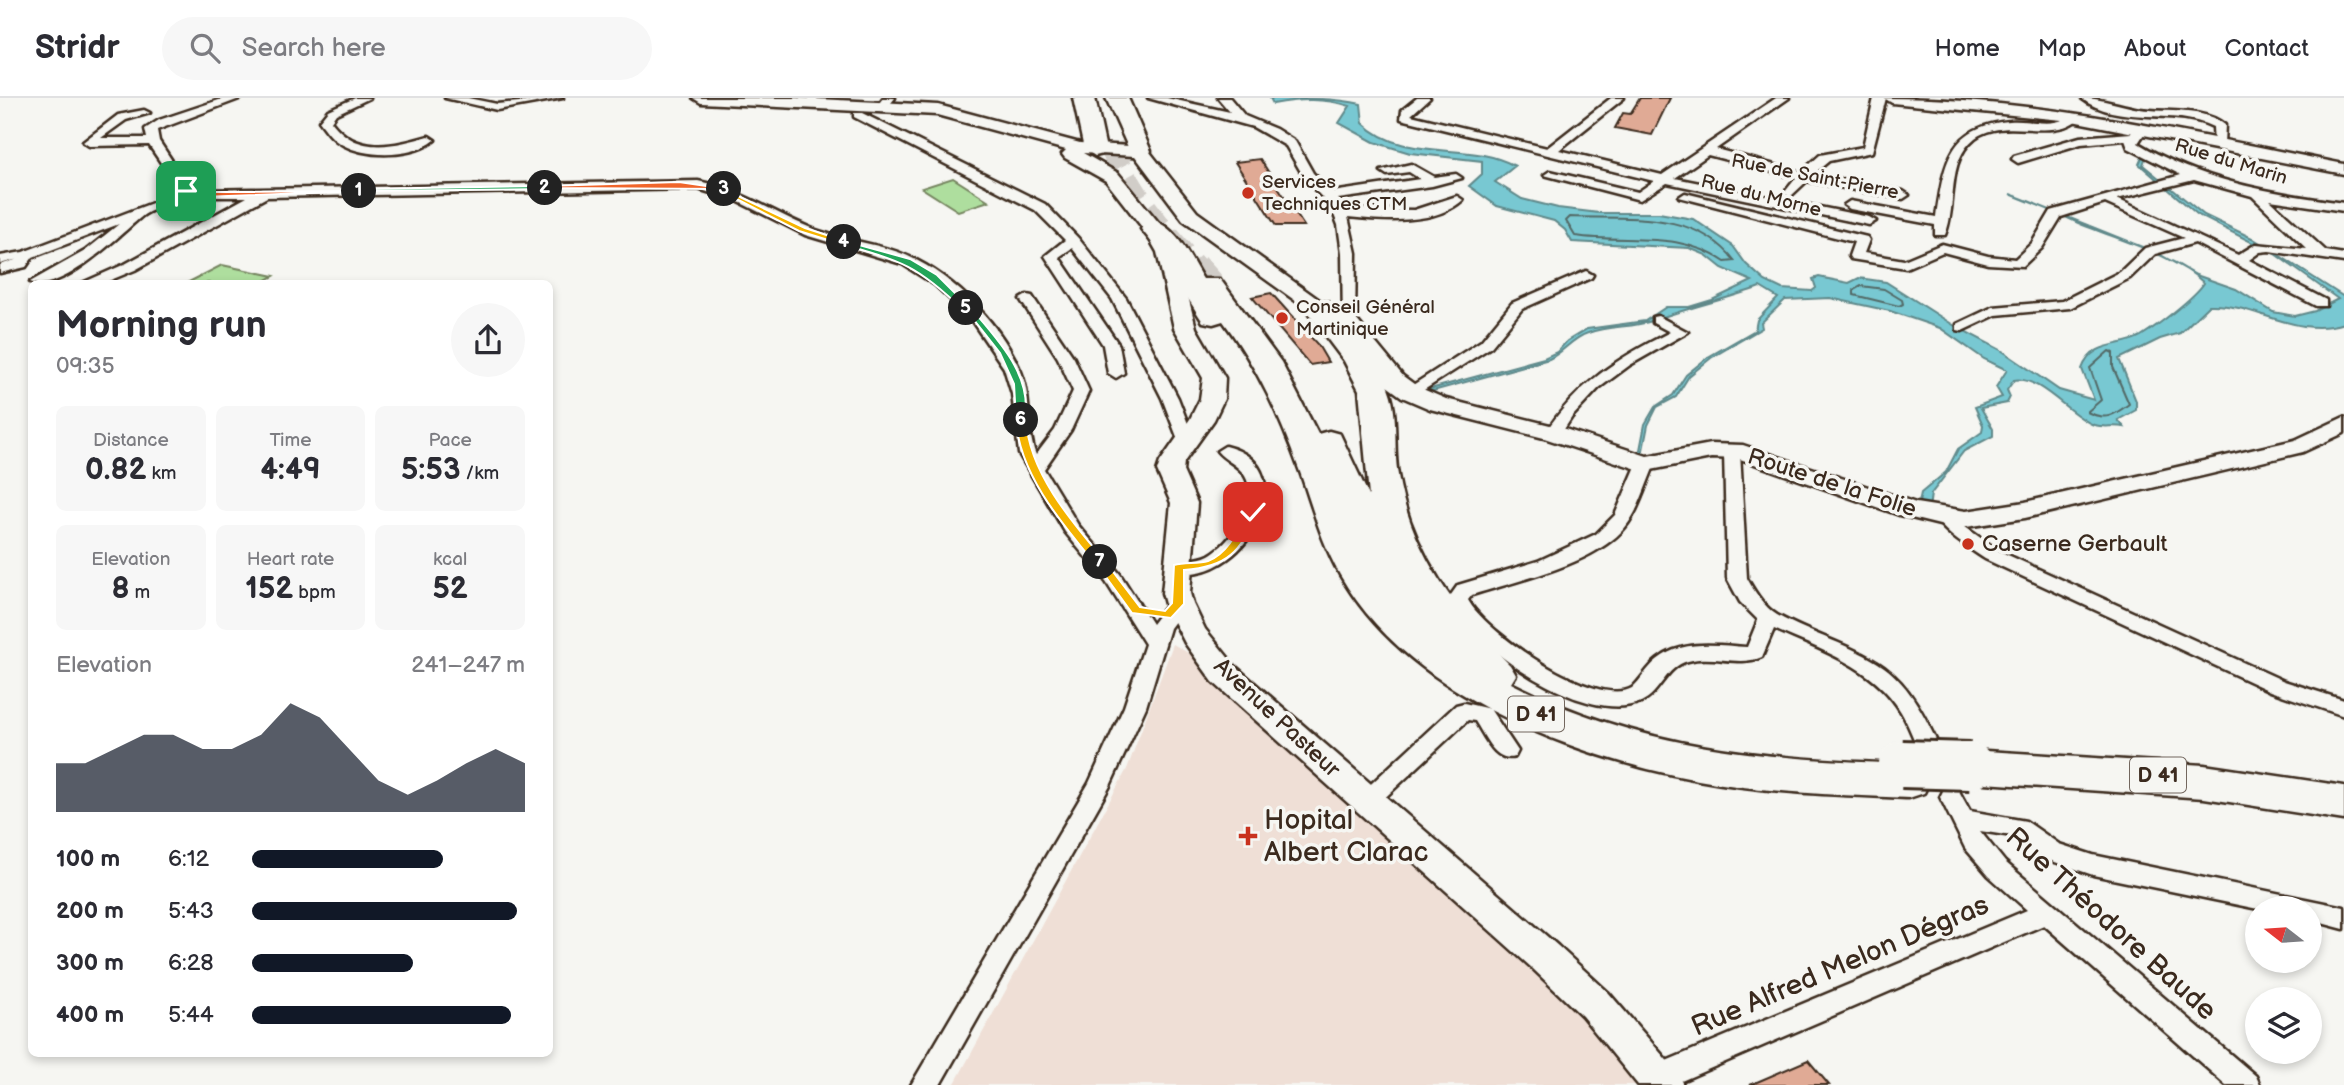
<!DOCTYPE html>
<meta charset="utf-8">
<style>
:root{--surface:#fff;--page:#f7f7f7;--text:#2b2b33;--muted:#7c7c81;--line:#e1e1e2;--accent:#111827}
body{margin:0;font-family:"Balsamiq Sans",sans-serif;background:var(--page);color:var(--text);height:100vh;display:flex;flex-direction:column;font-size:26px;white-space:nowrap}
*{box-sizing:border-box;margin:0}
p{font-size:23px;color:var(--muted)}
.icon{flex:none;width:38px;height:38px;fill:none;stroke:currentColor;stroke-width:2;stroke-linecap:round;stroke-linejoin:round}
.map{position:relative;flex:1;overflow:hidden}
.details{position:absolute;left:28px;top:182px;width:525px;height:777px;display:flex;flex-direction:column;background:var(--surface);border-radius:10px;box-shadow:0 4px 10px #0003}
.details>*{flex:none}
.needle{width:46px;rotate:287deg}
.tools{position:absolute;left:2245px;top:798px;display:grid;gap:14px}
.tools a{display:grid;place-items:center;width:77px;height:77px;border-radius:50%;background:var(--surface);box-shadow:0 4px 10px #0003;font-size:35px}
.pin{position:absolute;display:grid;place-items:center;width:60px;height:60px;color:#fff;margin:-30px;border-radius:14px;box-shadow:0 4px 10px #0006}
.km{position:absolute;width:35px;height:35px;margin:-18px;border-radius:50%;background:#222;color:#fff;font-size:19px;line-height:35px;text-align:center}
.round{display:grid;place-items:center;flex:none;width:74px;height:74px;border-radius:37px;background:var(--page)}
.summary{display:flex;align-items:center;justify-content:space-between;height:119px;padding:0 28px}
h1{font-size:38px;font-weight:600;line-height:52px}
.metrics{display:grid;grid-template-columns:repeat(3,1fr);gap:10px;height:119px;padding:7px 28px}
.metrics div{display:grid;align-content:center;border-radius:10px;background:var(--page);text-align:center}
.metrics b{font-size:30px;font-weight:600}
.metrics small{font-size:19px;font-weight:400}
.metrics p{font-size:19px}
.chart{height:196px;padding:14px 28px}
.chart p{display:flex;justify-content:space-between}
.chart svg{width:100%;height:126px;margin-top:7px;fill:var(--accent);opacity:.7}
ul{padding:0 28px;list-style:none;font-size:23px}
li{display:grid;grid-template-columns:112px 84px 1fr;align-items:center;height:52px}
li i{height:18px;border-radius:9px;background:var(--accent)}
header{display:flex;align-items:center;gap:42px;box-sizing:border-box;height:98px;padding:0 35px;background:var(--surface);border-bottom:2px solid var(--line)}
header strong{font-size:33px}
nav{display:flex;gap:38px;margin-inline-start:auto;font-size:24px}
.search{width:490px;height:63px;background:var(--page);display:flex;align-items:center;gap:18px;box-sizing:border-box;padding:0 24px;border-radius:38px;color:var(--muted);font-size:26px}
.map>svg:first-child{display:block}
</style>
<header>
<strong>Stridr</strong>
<div class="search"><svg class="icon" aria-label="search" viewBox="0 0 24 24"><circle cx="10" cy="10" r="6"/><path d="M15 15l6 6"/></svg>Search here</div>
<nav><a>Home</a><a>Map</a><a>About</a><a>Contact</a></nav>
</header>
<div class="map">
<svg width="2344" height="987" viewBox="0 0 2344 987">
<rect width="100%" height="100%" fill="#f6f6f2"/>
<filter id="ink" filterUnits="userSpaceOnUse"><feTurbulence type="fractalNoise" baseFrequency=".0143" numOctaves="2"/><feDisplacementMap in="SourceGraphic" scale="14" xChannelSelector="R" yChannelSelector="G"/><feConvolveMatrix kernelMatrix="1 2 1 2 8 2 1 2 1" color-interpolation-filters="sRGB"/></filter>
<g filter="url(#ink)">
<polygon fill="#efdfd6" points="1173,546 1224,576 1545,859 1653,987 954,987 1127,671"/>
<g fill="#aede9e" stroke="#74845e" stroke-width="2">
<polygon points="953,80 989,103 958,113 922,90"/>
<polygon points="222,167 274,178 261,185 187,185"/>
</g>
<path fill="#78c8d2" stroke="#60898a" stroke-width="2" d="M 1270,0 C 1297,0 1337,0 1361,6 L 1363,25 C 1404,65 1468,42 1515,68 L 1495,84 L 1522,101 L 1558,110 L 1599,115 L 1659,115 L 1693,121 L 1733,148 L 1746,166 L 1765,183 L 1782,191 L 1812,193 L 1816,190 L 1813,181 L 1819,179 L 1849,185 L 1859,180 L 1886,184 L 1955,228 L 2001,252 L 2059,292 L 2094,302 L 2082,271 C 2093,242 2120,250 2141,238 C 2157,228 2195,199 2204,185 C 2172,155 2115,141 2076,124 C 2054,114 2033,104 2010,96 L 2157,155 L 2196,177 L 2236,191 L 2273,214 L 2295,218 L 2315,213 L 2338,201 L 2275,156 L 2198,117 L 2139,66 L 2143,57 L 2146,58 L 2143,67 L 2204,117 L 2252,140 L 2344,199 L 2344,225 C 2295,241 2257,205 2209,207 L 2180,235 L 2160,241 L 2119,261 L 2136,303 L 2136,312 L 2118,322 L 2124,329 C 2111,327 2105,330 2094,327 C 2071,319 2039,277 2014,282 L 2007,292 L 2010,299 L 2007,305 L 1981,310 L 1993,331 L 1993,338 L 1964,353 L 1931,396 L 1929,411 L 1918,409 L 1921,395 L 1946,374 L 1958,351 L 1982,334 L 1983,327 L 1975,309 L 2002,299 L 1996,289 L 2007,272 L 1984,261 L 1940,230 L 1890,213 L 1830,200 L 1785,202 L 1761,225 L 1762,230 L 1711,260 L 1689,278 L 1676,299 L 1657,309 L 1648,327 L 1642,357 L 1639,357 L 1645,326 L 1655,309 L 1673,297 L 1686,277 L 1708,259 L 1755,232 L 1757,222 L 1778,200 L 1760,189 C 1724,202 1687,210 1652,223 C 1632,230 1609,227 1588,235 C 1572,240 1564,254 1549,261 L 1426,295 L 1423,293 L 1544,260 L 1557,254 L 1567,243 L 1587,231 L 1645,223 L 1666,209 L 1689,209 L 1712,202 L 1752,183 L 1722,170 L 1706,157 L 1689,150 L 1572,144 L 1565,132 L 1554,123 L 1497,108 L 1469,88 L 1482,76 L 1482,63 L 1410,55 L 1374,44 L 1339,25 L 1350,8 C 1323,0 1300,1 1273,6 Z"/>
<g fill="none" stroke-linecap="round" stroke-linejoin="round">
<g stroke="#536966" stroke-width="2">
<path d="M 1570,119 C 1628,121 1696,112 1735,163 L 1725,164 C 1676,131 1630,146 1575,138 L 1566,123 Z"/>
<polygon points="1861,188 1884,191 1902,202 1903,206 1899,208 1854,197 1854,192"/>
<path d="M 2109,253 L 2113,255 L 2113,269 L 2129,306 C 2113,318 2106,323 2087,314 L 2101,302 L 2090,270 Z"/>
</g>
</g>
<g fill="#e0aa95" stroke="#3b2a1e" stroke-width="2">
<polygon points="1640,0 1670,0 1652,37 1615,30 1623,15 1630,16"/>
<polygon points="1260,61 1282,95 1304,128 1276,128 1235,64"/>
<polygon points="1271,195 1318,247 1328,264 1310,267 1252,199"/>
<polygon points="1808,962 1829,987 1750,987"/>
</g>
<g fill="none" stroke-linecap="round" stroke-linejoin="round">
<path stroke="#d1cdc8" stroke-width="24" stroke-dasharray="24 12" stroke-linecap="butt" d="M 1111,47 C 1129,96 1162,132 1196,171"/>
<polyline stroke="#d1cdc8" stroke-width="30" stroke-dasharray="30 15" stroke-linecap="butt" points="1194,169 1210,187"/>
<g stroke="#3b2a1e" stroke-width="5">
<g id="street">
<polygon points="225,0 242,0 157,32 159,43 192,93 190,96 182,96 149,47 89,48 83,44 118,17 144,12 150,15 126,22 101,40 147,40 145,31 159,22"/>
<path d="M 355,0 L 370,0 L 336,16 L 331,23 C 357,58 393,48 429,38 L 435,42 C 413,60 367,60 343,47 C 332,42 326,32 319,23 L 328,12 Z"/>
<polygon points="445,0 468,0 497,6 563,0 497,12"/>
<polygon points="883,0 895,0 886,11 878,11 876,9"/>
<path d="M 1148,0 L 1167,0 L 1230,14 L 1218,0 L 1230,0 L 1245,18 L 1276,31 L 1295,43 L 1313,75 L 1332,94 L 1420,81 L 1409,74 L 1387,77 L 1381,73 L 1411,66 L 1434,79 L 1456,76 L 1462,80 L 1432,88 L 1338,101 L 1345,111 L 1414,112 L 1457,98 L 1463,102 C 1436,127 1383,123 1348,119 L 1356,155 L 1355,226 L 1348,230 L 1343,229 L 1342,155 L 1338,127 L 1331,109 L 1305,81 L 1286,48 L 1253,29 Z"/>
<polygon points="1417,0 1430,0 1411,17 1547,50 1611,0 1624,0 1559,52 1662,77 1776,0 1789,0 1716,51 1801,74 1820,57 1863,49 1874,0 1886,0 1872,54 1829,63 1812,77 1903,93 1909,97 1903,101 1807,83 1790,99 1784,95 1796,80 1708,57 1675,80 1869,119 1876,123 1869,127 1667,85 1640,102 1544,77 1550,73 1638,94 1654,83 1401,21 1402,12"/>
<path d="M 2081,0 C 2102,0 2120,8 2140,11 C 2166,15 2204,9 2225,27 L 2224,45 L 2214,48 L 2213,29 C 2174,9 2117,29 2081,0 Z"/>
<polygon points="854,15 862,15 1045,106 1078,140 1126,200 1178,300 1195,344 1193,348 1181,348 1179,344 1162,300 1112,201 1072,150 1059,159 1119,247 1124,275 1116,280 1108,275 1103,247 1045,158 1065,142 1035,112 854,19"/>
<path d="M 2072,15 L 2078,18 L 2076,23 C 2048,43 2005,18 1975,40 C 1945,64 1958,107 1945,137 L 1935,137 L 1935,127 L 1850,111 L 1844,107 L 1850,103 L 1936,119 C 1944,67 1948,28 2010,23 C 2024,21 2051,29 2064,21 C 2067,19 2069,16 2072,15 Z"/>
<path d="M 2142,27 L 2148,30 L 2138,45 C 2201,83 2270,95 2344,105 L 2344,113 L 2270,102 L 2326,153 L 2344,156 L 2344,164 L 2269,153 L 2260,154 L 2249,162 L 2326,202 L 2326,208 L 2316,208 L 2195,145 L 2155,156 L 2130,180 L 2070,210 L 1996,217 L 1962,233 L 1957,232 L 1957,226 L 1993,209 L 2062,203 L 2120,174 L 2145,150 L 2184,140 L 2105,105 L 2061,119 L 2042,150 L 2023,168 L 1988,166 L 1943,154 L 1906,170 L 1851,161 L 1849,158 L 1854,144 L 1679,99 L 1685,95 L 1867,139 L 1869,142 L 1864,155 L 1904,162 L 1942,146 L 1988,158 L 2015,161 L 2032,145 L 2051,113 L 2181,77 L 2128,50 L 2125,42 L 2081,46 L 2018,65 L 2012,61 L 2014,58 L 2080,39 L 2131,35 ZM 2194,82 L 2252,98 L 2307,151 L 2256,146 L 2238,157 L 2117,101 Z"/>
<path d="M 698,83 C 739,91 772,114 811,130 C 839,141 869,144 898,154 C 948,172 997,221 1019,269 C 1033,297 1025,329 1036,357 L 1055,332 L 1073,293 L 1058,260 L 1020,201 L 1027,197 L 1032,198 L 1074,260 L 1089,293 L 1071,332 L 1044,371 L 1078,427 L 1120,476 L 1152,526 L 1171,501 L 1185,501 L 1188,506 L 1170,530 L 1146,609 L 1110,688 L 940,987 L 911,987 L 1089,685 L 1124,609 L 1145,546 L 1106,484 L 1065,434 L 1019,356 L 1012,296 L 1004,270 L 969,219 L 935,187 L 902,166 L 805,137 L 737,103 L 698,91 L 267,99 L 135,172 L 101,186 L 80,186 L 125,166 L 247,99 L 197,99 L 195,96 L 201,92 Z"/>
<path d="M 176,96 L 180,97 L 180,103 C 168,107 150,111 140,120 C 117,139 60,197 30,184 L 85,153 L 119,126 L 33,159 L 26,169 L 0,175 L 0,167 L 18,161 L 0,166 L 0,158 L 23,154 Z"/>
<polygon points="1586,173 1593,177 1591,180 1522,211 1491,249 1416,297 1410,299 1402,294 1481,243 1512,205"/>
<path d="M 1658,218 L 1688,234 L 1630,267 L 1599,290 L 1572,319 L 1559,339 L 1547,339 L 1545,335 C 1577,286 1618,260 1670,234 L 1653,225 L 1653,219 Z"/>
<path d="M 1225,348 C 1312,369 1242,493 1171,473 L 1169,469 L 1171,465 C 1184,461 1197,463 1209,457 C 1231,445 1260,404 1245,378 C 1238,366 1225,363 1217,353 Z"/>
<path d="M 1732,349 L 1740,354 L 1747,480 C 1754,493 1764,509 1777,517 C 1812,537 1851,546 1884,569 C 1911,589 1925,619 1939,648 L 1936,654 L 1928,656 L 1920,654 C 1913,641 1909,627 1901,614 C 1875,569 1819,551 1774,531 L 1762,559 C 1739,569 1713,556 1688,563 C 1665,569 1661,595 1641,604 C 1585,628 1472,549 1448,501 L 1458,487 L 1538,463 L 1596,436 L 1615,417 L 1637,366 L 1646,361 L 1655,366 C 1645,388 1638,417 1621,434 C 1588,468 1516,483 1472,497 L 1468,502 C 1485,534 1595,611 1632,590 C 1641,582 1647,570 1657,562 C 1682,541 1717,547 1747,549 L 1758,522 L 1740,504 L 1727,480 L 1724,354 Z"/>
<path d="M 1944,414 L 1999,453 L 2284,583 L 2344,602 L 2344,618 L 2270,593 L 1985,461 C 1967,449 1948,438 1935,420 L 1938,416 Z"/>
<path d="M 1464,605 L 1490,611 L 1518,653 L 1515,659 C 1495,665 1485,638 1475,623 L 1468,622 L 1375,709 L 1367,712 L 1359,709 L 1356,703 L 1359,697 L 1456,607 Z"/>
<polygon points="1951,690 1959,693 1970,713 2026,723 2059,746 2093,757 2344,809 2344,831 2310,822 2310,810 2258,811 2093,777 2043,760 2012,738 1980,733 2005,764 2256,978 2260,987 2226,987 2044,827 1672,987 1646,987 1643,980 1647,971 2027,812 1989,778 1965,750 1940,699 1943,693"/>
</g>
</g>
<g stroke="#3b2a1e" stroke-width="5">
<g id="secondary">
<polygon points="693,0 797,0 938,7 1080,45 1146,49 1197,114 1325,206 1356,221 1403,278 1418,289 1446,301 1562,330 1647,358 1711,346 1743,347 1916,405 1966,413 2025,404 2295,342 2344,319 2344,335 2303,354 2025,420 1966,429 1944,428 1899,417 1740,361 1711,360 1646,373 1637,371 1544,340 1430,311 1402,299 1387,288 1340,231 1311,214 1183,122 1135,58 1083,55 1118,75 1164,131 1177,154 1196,230 1225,280 1224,301 1214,322 1184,364 1183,373 1197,405 1190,495 1193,506 1205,531 1235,568 1558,848 1608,894 1677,974 1683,987 1638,987 1582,918 1532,870 1213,584 1185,545 1165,506 1162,495 1171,405 1157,373 1160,364 1190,321 1200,301 1203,280 1174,230 1157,154 1145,133 1106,83 1065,60 1062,56 1066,52 937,17 701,5"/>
<path d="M 1884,0 C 2040,0 2192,36 2344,66 L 2344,76 L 2072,23 L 1892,5 Z"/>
</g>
</g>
<g stroke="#3b2a1e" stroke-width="5">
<g id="highway">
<polygon points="1073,0 1095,0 1106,51 1103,56 1095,58 1084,51"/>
<polygon points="1106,0 1128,0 1151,53 1148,58 1132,58"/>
<path d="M 1154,123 C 1177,129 1191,162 1203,181 L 1220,181 L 1281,264 L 1318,336 L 1329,333 L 1340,336 L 1369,398 L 1359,292 L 1344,263 L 1304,210 L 1308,204 L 1328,204 C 1349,231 1378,259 1389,292 C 1399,319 1393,349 1398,377 C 1411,454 1456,514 1510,567 L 1516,577 L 1511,585 C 1643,652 1764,661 1909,666 L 1924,671 L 1930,683 L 1924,695 L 1909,700 C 1839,697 1767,695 1698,682 C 1570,658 1408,596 1340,477 C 1322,446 1312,408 1300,374 C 1280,319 1258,270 1223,223 L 1213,226 L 1203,224 L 1199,218 L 1158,152 L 1141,131 L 1145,126 Z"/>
<polygon points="1970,652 2204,667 2344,688 2344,722 2204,700 1970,684 1955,680 1949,668 1955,656"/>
</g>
</g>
<use href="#street" fill="#f6f6f2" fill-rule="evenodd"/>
<use href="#secondary" fill="#f6f6f2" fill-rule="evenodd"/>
<use href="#highway" fill="#f6f6f2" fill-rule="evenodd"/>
<g stroke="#3b2a1e" stroke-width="52" stroke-linecap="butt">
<polyline id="highway-bridge" points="1902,666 1970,668"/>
</g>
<use href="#highway-bridge" stroke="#f6f6f2" stroke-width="46"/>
</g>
</g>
<polygon fill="#f0652b" stroke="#fff" stroke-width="2" points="199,89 206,94 363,93 201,99 198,94 182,93"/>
<polygon fill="#22a559" stroke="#fff" stroke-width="2" points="545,88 548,91 355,93 359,91"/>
<polygon fill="#f0652b" stroke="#fff" stroke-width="2" points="679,84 727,91 541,90 545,88"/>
<polygon fill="#f5b400" stroke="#fff" stroke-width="2" points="721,90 805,130 848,144 844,147 799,133 721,93"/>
<path fill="#22a559" stroke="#fff" stroke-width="2" d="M 841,142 L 910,161 L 937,177 L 970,210 L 963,212 C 917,167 901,163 841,146 Z"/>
<path fill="#22a559" stroke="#fff" stroke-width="2" d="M 963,208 L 969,208 C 996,240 1035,278 1024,324 L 1016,322 L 1014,286 L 1000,255 Z"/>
<path fill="#f5b400" stroke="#fff" stroke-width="2" d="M 1021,319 L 1026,322 C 1029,374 1071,423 1104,462 L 1104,467 L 1096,467 C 1063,427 1019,376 1016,322 Z"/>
<path fill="#f5b400" stroke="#fff" stroke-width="2" d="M 1249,412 L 1258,414 C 1240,454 1228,469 1184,472 L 1184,506 L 1171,520 L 1132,515 L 1095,464 L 1104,462 L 1140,509 L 1165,513 L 1172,505 L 1174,467 C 1185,464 1198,466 1208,463 C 1229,455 1239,430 1249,412 Z"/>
<g fill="#c8321e" stroke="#f6f6f2" stroke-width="2.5">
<circle cx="1248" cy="95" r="7"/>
<circle cx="1282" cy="220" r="7"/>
<circle cx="1968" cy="446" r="7"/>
<path d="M1244.5 727.5h7v7h7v7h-7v7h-7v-7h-7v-7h7z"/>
</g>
<g text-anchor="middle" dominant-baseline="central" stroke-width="7" stroke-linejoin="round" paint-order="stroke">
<g font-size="19" fill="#3b2a1e" stroke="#f6f6f2">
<text transform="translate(2231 64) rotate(17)">Rue du Marin</text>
<text transform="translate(1815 79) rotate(11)">Rue de Saint-Pierre</text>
<text transform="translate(1761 98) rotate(14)">Rue du Morne</text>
</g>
<g font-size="19" fill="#3b2a1e" stroke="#f6f6f2" text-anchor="start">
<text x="1262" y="84">Services<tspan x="1262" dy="22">Techniques CTM</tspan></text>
<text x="1296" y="209">Conseil Général<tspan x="1296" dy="22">Martinique</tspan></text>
</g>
<g fill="#f6f6f2" stroke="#73675e" stroke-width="2">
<rect x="1508" y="598.5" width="56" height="35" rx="5"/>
<rect x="2130" y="659.5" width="56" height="35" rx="5"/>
</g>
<g font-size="21" font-weight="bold" fill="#3b2a1e">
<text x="1536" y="616">D 41</text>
<text x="2158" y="677">D 41</text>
</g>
<g font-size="23" fill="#3b2a1e" stroke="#f6f6f2">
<text transform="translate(1832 385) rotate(18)">Route de la Folie</text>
<text transform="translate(1277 620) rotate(43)">Avenue Pasteur</text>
</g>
<g font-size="23" fill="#3b2a1e" stroke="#f6f6f2" text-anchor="start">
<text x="1982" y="446">Caserne Gerbault</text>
</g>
<g font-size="28" fill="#3b2a1e" stroke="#f6f6f2" text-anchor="start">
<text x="1264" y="722">Hopital<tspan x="1264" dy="32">Albert Clarac</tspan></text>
</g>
<g font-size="28" fill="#3b2a1e" stroke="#f6f6f2">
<text transform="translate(2111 826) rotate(42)">Rue Théodore Baude</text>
<text transform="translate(1840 868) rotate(-23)">Rue Alfred Melon Dégras</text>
</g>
</g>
</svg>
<div class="tools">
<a><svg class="needle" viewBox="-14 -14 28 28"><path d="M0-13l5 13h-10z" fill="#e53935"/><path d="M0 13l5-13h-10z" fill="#7c7c81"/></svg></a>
<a><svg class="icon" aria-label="layers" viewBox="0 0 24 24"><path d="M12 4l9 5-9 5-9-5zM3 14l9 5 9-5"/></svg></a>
</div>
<div class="pin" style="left:186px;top:93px;background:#1e9e55"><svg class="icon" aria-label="arrive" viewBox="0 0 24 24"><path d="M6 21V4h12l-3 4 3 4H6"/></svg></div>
<div class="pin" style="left:1253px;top:414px;background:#d93025"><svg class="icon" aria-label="check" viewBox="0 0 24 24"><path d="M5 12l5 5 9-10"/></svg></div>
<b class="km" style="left:359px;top:93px">1</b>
<b class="km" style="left:545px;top:90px">2</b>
<b class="km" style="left:724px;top:91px">3</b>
<b class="km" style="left:844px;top:144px">4</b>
<b class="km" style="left:966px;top:210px">5</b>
<b class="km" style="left:1021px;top:322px">6</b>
<b class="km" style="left:1100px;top:464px">7</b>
<section class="details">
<div class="summary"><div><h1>Morning run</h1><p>09:35</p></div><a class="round"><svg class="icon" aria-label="share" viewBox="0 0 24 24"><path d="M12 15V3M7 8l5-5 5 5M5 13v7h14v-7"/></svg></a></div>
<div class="metrics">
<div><p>Distance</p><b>0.82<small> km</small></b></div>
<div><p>Time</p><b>4:49</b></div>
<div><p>Pace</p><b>5:53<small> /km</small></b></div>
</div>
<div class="metrics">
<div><p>Elevation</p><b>8<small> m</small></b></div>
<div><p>Heart rate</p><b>152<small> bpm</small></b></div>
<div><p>kcal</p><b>52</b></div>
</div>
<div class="chart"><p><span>Elevation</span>241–247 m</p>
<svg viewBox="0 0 160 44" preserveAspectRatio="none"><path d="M0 44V27L10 27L20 22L30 17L40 17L50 22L60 22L70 17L80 6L90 11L100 22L110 33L120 38L130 33L140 27L150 22L160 27V44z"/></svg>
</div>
<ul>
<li><b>100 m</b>6:12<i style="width:70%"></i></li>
<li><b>200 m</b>5:43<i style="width:97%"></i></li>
<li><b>300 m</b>6:28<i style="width:59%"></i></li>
<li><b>400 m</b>5:44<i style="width:95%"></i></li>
</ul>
</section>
</div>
